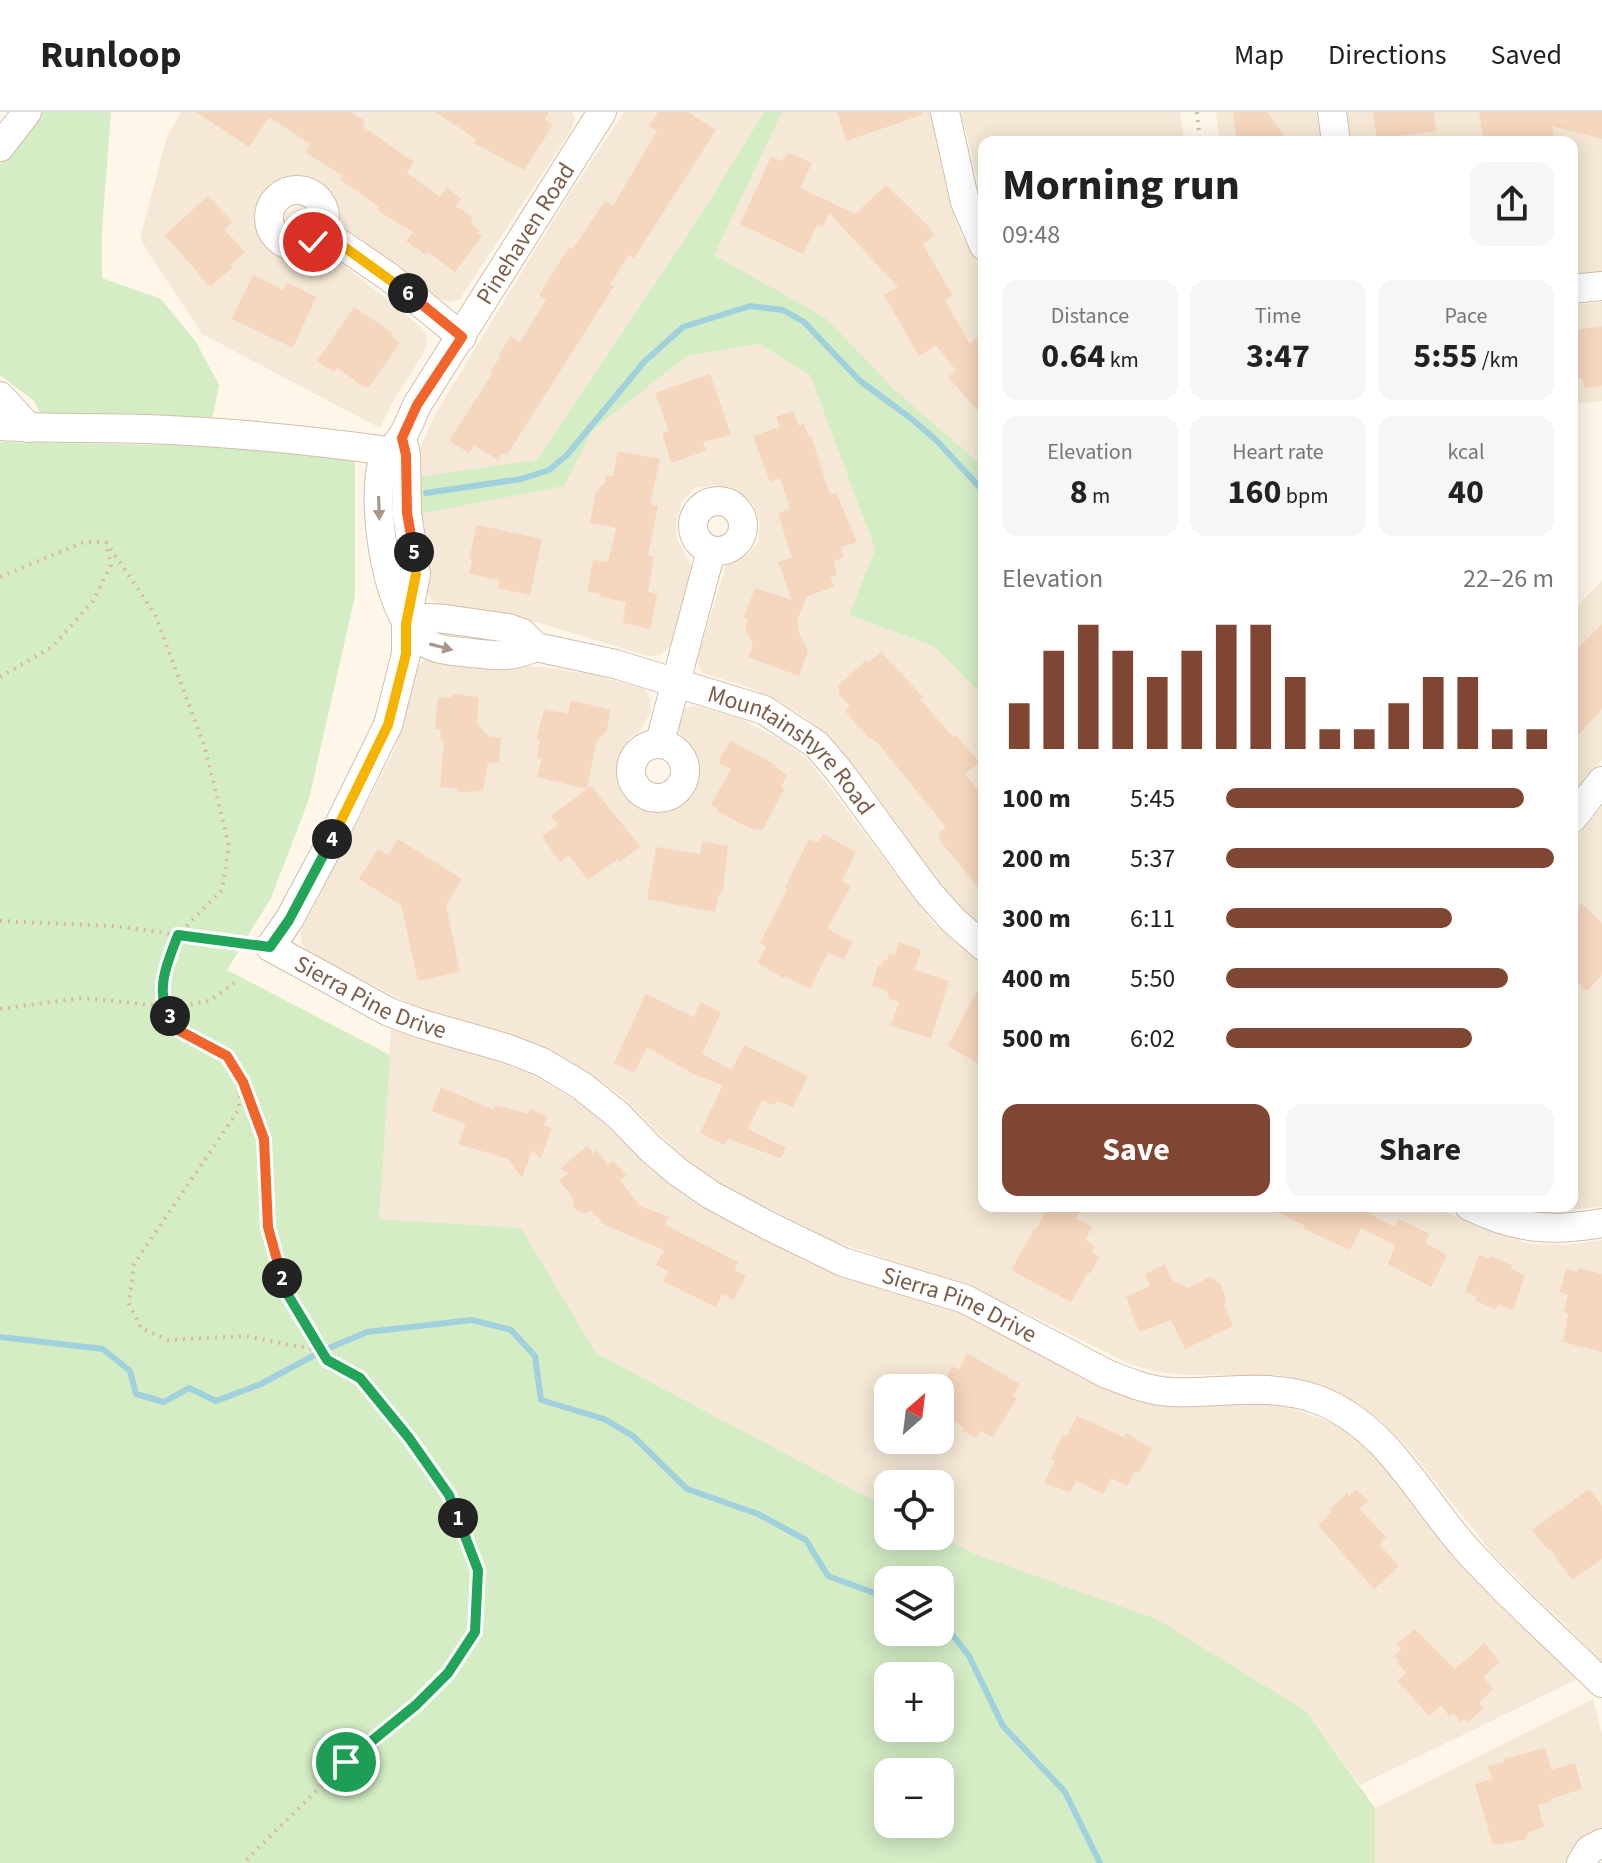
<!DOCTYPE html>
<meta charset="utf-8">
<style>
:root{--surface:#fff;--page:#f6f6f6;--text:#222;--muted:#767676;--line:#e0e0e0;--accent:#7e4633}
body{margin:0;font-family:"Source Sans 3",sans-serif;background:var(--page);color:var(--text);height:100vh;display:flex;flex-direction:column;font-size:30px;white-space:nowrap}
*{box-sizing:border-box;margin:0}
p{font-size:26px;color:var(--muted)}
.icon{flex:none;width:44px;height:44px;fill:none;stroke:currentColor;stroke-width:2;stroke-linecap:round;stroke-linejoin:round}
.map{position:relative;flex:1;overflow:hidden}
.panel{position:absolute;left:978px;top:24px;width:600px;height:1076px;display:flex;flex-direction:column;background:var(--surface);border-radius:16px;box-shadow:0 4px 20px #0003}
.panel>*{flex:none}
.needle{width:52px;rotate:28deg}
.tools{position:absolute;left:874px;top:1262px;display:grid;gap:16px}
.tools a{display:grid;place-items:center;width:80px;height:80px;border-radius:16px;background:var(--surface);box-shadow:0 4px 20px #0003;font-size:40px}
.pin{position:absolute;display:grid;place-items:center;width:68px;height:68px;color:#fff;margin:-34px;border:4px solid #fff;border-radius:50%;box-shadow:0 2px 8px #0007}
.km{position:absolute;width:40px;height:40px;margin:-20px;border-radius:50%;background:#222;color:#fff;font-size:22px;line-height:40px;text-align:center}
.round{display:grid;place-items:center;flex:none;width:84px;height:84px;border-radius:16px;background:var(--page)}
.head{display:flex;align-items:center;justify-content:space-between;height:136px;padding:0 24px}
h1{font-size:44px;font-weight:700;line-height:60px}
.stats{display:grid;grid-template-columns:repeat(3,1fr);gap:12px;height:136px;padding:8px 24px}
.stats div{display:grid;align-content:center;border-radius:16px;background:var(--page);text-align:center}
.stats b{font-size:34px;font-weight:700}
.stats small{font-size:22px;font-weight:400}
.stats p{font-size:22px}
.chart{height:224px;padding:16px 24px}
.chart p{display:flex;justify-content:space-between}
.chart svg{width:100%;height:144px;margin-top:8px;stroke:var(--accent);stroke-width:6}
.cta{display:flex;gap:16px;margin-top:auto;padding:16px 24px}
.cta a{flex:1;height:92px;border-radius:16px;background:var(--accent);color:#fff;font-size:32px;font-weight:700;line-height:92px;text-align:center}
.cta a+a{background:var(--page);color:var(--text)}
ul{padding:0 24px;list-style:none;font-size:26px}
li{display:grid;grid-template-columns:128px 96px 1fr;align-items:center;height:60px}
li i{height:20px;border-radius:10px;background:var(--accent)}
header{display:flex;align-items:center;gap:48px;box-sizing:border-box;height:112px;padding:0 40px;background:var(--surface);border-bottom:2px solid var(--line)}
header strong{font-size:38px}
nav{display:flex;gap:44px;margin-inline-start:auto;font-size:28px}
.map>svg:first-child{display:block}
</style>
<header>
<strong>Runloop</strong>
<nav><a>Map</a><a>Directions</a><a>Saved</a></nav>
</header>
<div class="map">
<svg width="1602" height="1751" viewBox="0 0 1602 1751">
<rect width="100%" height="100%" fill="#fef6e9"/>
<g fill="#f6e8d6" fill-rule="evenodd">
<polygon points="181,0 572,0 575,7 570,20 469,173 460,187 449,190 438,186 345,115 329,83 316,71 300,68 283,71 266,81 259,100 257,115 262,131 274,142 288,148 324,143 340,150 422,216 427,225 426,237 392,291 380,316 202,222 140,127 167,24"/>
<polygon points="624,0 764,0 693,115 537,348 416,365 416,347 434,304 567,86"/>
<polygon points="782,0 930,0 946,76 960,121 984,162 984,355 894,277 826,206 713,143"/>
<polygon points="961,0 1180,0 1184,25 1175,30 984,30 984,94"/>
<polygon points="1216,0 1316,0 1321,30 1220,30"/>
<polygon points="1347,0 1602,0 1602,159 1572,164 1572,30 1351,30"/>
<polygon points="1602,190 1602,289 1572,292 1572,193"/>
<polygon points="759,232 810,263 875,437 849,503 933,534 984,585 984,815 964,798 932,763 871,676 830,627 806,606 777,588 748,575 702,561 698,552 699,541 726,454 747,443 758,431 760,411 753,391 734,378 715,373 695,376 682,390 676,411 677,427 692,455 670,534 660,543 648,544 539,511 443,495 432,489 427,481 415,403 564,374 593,318 687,244"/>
<polygon points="1602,469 1602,648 1572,685 1572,499"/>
<polygon points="426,547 552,556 594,563 644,577 650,585 651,600 638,621 628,627 617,649 616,667 622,681 635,693 654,697 671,695 684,688 694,674 698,658 692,641 682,628 677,614 679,604 685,596 696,594 738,606 785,630 810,650 934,812 984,853 984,1094 1434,1094 1479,1116 1531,1132 1565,1133 1602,1128 1602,1550 1493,1442 1410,1338 1381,1309 1358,1292 1310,1269 1279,1263 1187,1263 1157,1260 1130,1252 975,1176 836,1130 713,1068 687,1049 621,984 581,956 503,920 424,899 310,841 301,831 301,819 395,637 419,553"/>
<polygon points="1602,695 1602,1095 1551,1099 1527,1098 1512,1094 1572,1094 1572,731"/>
<path d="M 391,915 L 421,928 L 474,941 L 531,962 L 587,995 L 650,1056 L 700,1092 L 972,1206 L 1056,1248 L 1255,1290 L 1288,1295 L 1335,1312 L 1358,1327 L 1384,1355 L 1467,1459 L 1577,1567 L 1360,1673 L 1306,1599 L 1157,1507 L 975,1442 L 940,1424 L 940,1372 L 888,1372 L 888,1396 L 596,1241 L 521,1116 L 379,1107 ZM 888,1276 L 940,1276 L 940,1328 L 888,1328 Z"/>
<polygon points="1593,1587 1602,1623 1602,1716 1587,1725 1570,1751 1375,1751 1375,1696"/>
</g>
<g fill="#d4edc5" fill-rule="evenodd">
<polygon points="39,0 111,0 102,117 102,166 161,187 196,230 219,273 212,308 41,302 34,289 0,263 0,52"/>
<polygon points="764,0 782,0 714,143 826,206 894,277 984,355 984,585 933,534 849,503 875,437 810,263 759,232 687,244 593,318 564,374 415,403 416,365 537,348 693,115"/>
<path d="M 0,330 L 226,334 L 355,346 L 355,484 L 309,687 L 271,786 L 227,858 L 390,943 L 379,1107 L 521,1116 L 596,1241 L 888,1396 L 888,1424 L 940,1424 L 975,1442 L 1157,1507 L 1306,1599 L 1375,1696 L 1375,1751 L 0,1751 ZM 888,1468 L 940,1468 L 940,1520 L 888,1520 ZM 888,1564 L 940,1564 L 940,1616 L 888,1616 ZM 888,1660 L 940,1660 L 940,1712 L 888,1712 Z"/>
</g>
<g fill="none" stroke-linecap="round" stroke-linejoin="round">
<g stroke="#a0d1dc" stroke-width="6">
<polyline points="426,381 521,367 549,358 567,343 644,250 683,215 750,194 783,198 804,210 859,268 913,308 937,329 984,380"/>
<polyline points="0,1225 103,1237 130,1259 136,1282 164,1290 189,1276 216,1289 261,1272 322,1239 367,1220 472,1208 511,1218 535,1244 541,1288 604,1307 633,1324 687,1377 758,1402 806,1428 828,1464 888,1486"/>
<polyline points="940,1507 969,1544 1003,1614 1065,1680 1100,1751"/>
</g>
</g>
<g fill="#f5d6be">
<polygon points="196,0 351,0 365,9 362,14 414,50 407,61 440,85 447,75 461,87 456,94 473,106 470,111 479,118 477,121 482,124 455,160 428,140 426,143 406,129 413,120 377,98 379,95 341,68 343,64 305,40 310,32 269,5 249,35"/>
<polygon points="435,0 549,0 545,7 553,13 524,58 474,31 476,27"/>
<polygon points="658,0 688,0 716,18 634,146 629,143 610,172 614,174 507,343 502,341 498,348 474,333 469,341 449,329 492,262 490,260 500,245 498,244 511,224 520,230 546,188 539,183 569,135 573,137 605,89 613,94 657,19 649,14"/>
<polygon points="837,0 922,0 922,3 846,29"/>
<polygon points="1233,0 1267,0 1288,30 1237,30"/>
<polygon points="1373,0 1434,0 1436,19 1377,27"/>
<polygon points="1479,0 1602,0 1602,27 1552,14 1554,27 1535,30 1484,30"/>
<polygon points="789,41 812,51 800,76 855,102 886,73 928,114 934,123 923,133 953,184 945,188 970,232 984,219 984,306 948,265 956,258 936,233 919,244 884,183 898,175 829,101 823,115 817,113 803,142 740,112 771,45 781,49"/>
<polygon points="208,84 232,110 224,117 245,140 230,153 234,154 210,175 165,123"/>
<polygon points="253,163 283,178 286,170 316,185 293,236 234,208 232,206"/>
<polygon points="354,195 393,221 391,224 400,231 369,275 364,275 337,256 334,260 317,249"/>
<polygon points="1602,214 1602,274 1585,276 1582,266 1572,267 1572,219"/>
<polygon points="710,262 731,323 703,330 706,339 671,351 662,321 669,319 655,281"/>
<polygon points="793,299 799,314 804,312 809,325 811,324 830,383 836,381 857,430 840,435 844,445 834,449 837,463 830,465 834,475 807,484 797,508 799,521 808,539 799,564 748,545 753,533 745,515 748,507 744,505 755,476 792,488 778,450 792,446 778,401 790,397 780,366 770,370 753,324 780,315 776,305"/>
<polygon points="618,339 660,347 650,392 658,394 648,443 654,445 648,480 657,482 650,517 623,511 626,490 599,484 600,481 587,480 593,448 608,450 616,416 590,411 596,380 605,370 606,364 613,364"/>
<polygon points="478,413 542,427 530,483 498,476 500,468 469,462 472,448 469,447 476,415"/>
<polygon points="1602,512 1602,597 1572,630 1572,543"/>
<polygon points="881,540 923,585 920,587 953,625 955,623 979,650 965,662 984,686 984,783 938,726 941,723 939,721 946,715 878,631 868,625 845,599 850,594 838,581 840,578 837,575 866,548 868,551"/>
<polygon points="453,582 479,585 477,611 488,624 501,626 499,651 488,650 483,679 460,680 456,676 440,675 444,630 440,626 441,617 435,617 438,585 453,586"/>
<polygon points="571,588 610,598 607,618 596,631 587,677 537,665 542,646 537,645 540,629 537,625 544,597 568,602"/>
<polygon points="731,629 776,653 775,655 787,663 781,675 784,677 762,719 757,716 756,719 717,699 718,696 711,693 731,657 719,651 721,648 719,647"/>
<polygon points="591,674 640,734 620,750 618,747 588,768 569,743 560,750 542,725 558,712 551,704"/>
<polygon points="823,722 856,740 842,769 851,774 827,817 853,830 844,848 828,840 810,877 784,864 783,866 758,851 766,834 760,831 787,778 785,776 801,743 808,729 810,727 818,731"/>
<polygon points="398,727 462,767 446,793 460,860 418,869 401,793 359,767 378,737 388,743"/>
<polygon points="702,729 728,734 723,778 718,784 715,800 647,787 656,735 700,742"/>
<polygon points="1581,791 1602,811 1602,863 1587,879 1572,865 1572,800"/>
<polygon points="899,830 921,838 915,858 949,869 931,926 891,914 899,890 890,887 886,878 872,874 878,853 881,854 883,848 887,849 889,841 895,843"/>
<polygon points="984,866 984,955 948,934"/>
<polygon points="646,882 694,905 700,890 721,900 702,942 732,958 744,933 808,964 793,995 778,989 773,993 762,988 748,1017 786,1036 781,1046 728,1027 725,1033 700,1021 723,973 693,962 647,935 634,961 614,951"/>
<polygon points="441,975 494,998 495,993 528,1002 530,997 548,1005 544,1013 552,1016 540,1047 532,1038 522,1066 508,1047 458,1032 466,1012 432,999"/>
<polygon points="587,1034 593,1041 596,1038 608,1053 613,1049 626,1063 620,1068 640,1094 669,1105 665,1113 738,1150 734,1158 746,1164 734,1188 722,1182 716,1195 663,1169 668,1159 656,1153 664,1138 607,1114 591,1099 583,1101 574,1096 572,1084 559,1069 569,1061 560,1057"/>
<polygon points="1048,1094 1081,1094 1076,1107 1092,1114 1086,1128 1094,1134 1092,1141 1099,1145 1090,1162 1088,1160 1071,1190 1011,1158 1034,1117 1036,1118"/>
<polygon points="1265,1094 1356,1094 1394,1115 1399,1107 1430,1122 1425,1131 1447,1143 1431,1175 1388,1152 1395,1133 1361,1116 1350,1138 1304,1117 1305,1114"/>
<polygon points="1479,1143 1489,1147 1491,1144 1512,1153 1511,1157 1525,1163 1513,1198 1498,1192 1496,1197 1475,1189 1476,1184 1465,1180"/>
<polygon points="1165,1152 1172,1168 1189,1176 1209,1165 1220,1171 1226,1186 1224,1193 1233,1214 1185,1237 1171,1208 1139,1220 1126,1185 1150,1174 1145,1162"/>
<polygon points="1578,1156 1602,1162 1602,1240 1563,1230 1568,1202 1564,1200 1568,1183 1560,1180 1566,1157 1577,1160"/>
<polygon points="967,1241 1020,1272 1013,1284 1017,1286 993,1325 980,1319 977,1326 963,1319 964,1315 940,1302 940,1295 948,1280 941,1276 952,1254 959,1258"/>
<polygon points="1077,1304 1124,1325 1126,1321 1152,1337 1139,1361 1135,1359 1127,1374 1111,1366 1103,1382 1076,1368 1070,1380 1044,1371 1055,1349 1051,1347 1063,1322 1067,1324"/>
<polygon points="1356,1377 1368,1389 1360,1397 1386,1425 1379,1432 1399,1454 1374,1477 1318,1413 1332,1400 1330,1397 1347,1381 1349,1384"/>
<polygon points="1589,1377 1602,1394 1602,1447 1572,1468 1550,1437 1548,1438 1532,1418"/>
<polygon points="1415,1517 1455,1557 1485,1531 1499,1550 1483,1565 1493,1577 1479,1591 1484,1596 1468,1610 1465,1607 1460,1610 1454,1601 1449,1604 1441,1593 1429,1604 1398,1569 1406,1561 1397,1551 1399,1549 1395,1543 1401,1538 1397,1532"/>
<polygon points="1545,1636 1551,1658 1575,1651 1582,1677 1550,1687 1551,1690 1538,1693 1544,1715 1528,1720 1526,1727 1493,1733 1475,1672 1492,1667 1488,1654 1504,1650 1503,1647"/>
</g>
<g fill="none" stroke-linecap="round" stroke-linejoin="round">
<g stroke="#d2beac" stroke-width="30">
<g id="minor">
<polyline points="945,0 965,90 984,134"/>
<polyline points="1332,0 1336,30"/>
<polyline points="0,35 27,0"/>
<circle cx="297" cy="106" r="28"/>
<polyline points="322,119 389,165 462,225"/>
<polyline points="1572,177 1602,174"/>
<polyline points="0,284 29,316"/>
<path d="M 0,314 C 49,317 99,315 148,317 C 229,320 308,328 388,339"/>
<path id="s1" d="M 402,326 L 406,343 L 407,401 L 416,462 L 406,512 L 406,542 L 388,613 L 327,737 L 289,808 L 270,835 L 389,900 L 422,912 L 506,936 L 542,950 L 582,974 L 618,1003 L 651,1037 L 678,1060 L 711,1083 L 769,1114 L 843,1150 L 965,1187 L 1107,1262 C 1127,1270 1149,1279 1171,1280 C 1218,1282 1270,1270 1316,1287 C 1387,1313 1420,1386 1468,1439 C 1510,1485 1558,1528 1602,1571"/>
<circle cx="718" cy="414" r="25"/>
<path id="s2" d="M 406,512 L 428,506 L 445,507 L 508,516 L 522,521 L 536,535 L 615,552 L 764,598 L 817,633 L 840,660 L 928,780 L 953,808 L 984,835"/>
<path id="s3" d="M 536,535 C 510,546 498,544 471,541 C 455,539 436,539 423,529 C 387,502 374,405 380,362 C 382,344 392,339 401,326 C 408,317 412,303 417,293 L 602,0"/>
<polyline points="660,630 711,439"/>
<circle cx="658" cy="659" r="27"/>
<polyline points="1572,707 1602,669"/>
<path d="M 1469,1094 C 1515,1117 1552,1120 1602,1111"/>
<polyline points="1581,1751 1589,1738 1602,1731"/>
</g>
</g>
<g stroke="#dbb9a0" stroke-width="4" stroke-dasharray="2 6" stroke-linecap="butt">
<polyline points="1197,0 1200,30"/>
<polyline points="106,430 155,502 205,636 229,734 222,778 178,823 164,860 163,893 180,919 227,944 243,970 238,999 134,1152 129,1192 141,1216 168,1228 245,1224 322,1239 327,1248 360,1266 409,1326 449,1383 478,1458 475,1520 448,1561 416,1593 346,1650 243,1751"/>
<polyline points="0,465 84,430 106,430"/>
<polyline points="0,565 52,535 93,489 111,453 106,433"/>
<polyline points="0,809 114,814 248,832"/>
<polyline points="0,897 82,886 174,895 209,889 237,869"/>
<polyline points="244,974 264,1027 268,1115 285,1178 321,1237"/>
</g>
<use href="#minor" stroke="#fff" stroke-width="28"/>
</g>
<defs><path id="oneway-solid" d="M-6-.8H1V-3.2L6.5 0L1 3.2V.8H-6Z" transform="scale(2)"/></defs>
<g fill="#a99689">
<use href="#oneway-solid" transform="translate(379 396) rotate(88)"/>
<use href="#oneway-solid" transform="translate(441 535) rotate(15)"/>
</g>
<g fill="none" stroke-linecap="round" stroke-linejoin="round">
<g stroke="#fff" stroke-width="16">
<polyline id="split-1" points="346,1650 416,1593 448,1561 475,1520 478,1458 458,1406"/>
</g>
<g stroke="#fff" stroke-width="16">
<polyline id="split-2" points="282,1166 285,1178 327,1248 360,1266 409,1326 449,1383 458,1406"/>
</g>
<g stroke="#fff" stroke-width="16">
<polyline id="split-3" points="170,904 180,919 227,944 243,970 264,1027 268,1115 282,1166"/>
</g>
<g stroke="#fff" stroke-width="16">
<path id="split-4" d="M 170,904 C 154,879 168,849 178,823 L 270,835 L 289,808 L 332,727"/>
</g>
<g stroke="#fff" stroke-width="16">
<polyline id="split-5" points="332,727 388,613 406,542 406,512 416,462 414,440"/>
</g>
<g stroke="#fff" stroke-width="16">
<polyline id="split-6" points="408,181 462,225 417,293 402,326 406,343 407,401 414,440"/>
</g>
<g stroke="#fff" stroke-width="16">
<polyline id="split-7" points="313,130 322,119 408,181"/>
</g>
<use href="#split-1" stroke="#22a559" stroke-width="10"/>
<use href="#split-2" stroke="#22a559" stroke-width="10"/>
<use href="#split-3" stroke="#f0652b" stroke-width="10"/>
<use href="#split-4" stroke="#22a559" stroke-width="10"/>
<use href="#split-5" stroke="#f5b400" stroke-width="10"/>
<use href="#split-6" stroke="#f0652b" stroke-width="10"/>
<use href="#split-7" stroke="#f5b400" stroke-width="10"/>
</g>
<g text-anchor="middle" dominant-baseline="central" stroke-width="7" stroke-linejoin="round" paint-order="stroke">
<g font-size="24" fill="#7b5d4a" stroke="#fffaf0">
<text stroke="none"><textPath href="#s3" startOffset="576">Pinehaven Road</textPath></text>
<text stroke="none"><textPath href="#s2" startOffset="420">Mountainshyre Road</textPath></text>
<text stroke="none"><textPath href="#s1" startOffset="656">Sierra Pine Drive</textPath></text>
<text stroke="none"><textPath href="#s1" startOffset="1328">Sierra Pine Drive</textPath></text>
</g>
</g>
</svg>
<div class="tools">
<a><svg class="needle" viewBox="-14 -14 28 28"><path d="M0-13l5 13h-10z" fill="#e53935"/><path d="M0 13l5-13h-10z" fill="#767676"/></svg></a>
<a><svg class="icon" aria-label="locate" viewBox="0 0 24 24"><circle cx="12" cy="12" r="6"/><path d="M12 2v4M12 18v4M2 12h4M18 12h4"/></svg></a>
<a><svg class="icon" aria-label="layers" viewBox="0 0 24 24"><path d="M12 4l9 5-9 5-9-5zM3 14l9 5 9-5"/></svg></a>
<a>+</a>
<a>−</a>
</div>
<div class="pin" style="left:346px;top:1650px;background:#1e9e55"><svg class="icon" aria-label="arrive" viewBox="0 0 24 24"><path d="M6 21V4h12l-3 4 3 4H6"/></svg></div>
<div class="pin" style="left:313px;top:130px;background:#d93025"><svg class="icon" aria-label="check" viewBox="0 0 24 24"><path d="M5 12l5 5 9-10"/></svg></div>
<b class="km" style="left:458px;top:1406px">1</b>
<b class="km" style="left:282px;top:1166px">2</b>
<b class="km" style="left:170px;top:904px">3</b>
<b class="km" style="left:332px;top:727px">4</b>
<b class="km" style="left:414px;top:440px">5</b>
<b class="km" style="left:408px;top:181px">6</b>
<section class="panel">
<div class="head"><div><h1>Morning run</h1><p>09:48</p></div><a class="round"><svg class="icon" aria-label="share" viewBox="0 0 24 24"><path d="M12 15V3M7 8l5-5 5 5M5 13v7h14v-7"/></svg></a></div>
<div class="stats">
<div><p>Distance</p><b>0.64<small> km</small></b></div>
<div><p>Time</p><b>3:47</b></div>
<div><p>Pace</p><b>5:55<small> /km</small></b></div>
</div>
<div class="stats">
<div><p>Elevation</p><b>8<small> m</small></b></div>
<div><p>Heart rate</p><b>160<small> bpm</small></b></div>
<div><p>kcal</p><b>40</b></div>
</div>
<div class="chart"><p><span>Elevation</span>22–26 m</p>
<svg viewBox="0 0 160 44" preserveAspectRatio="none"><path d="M5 44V30M15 44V14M25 44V6M35 44V14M45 44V22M55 44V14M65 44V6M75 44V6M85 44V22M95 44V38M105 44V38M115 44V30M125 44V22M135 44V22M145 44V38M155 44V38"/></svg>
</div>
<ul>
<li><b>100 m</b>5:45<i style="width:91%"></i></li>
<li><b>200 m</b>5:37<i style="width:100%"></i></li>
<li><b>300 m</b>6:11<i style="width:69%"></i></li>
<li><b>400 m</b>5:50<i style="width:86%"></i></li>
<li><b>500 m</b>6:02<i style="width:75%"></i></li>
</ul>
<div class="cta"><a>Save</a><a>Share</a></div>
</section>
</div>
